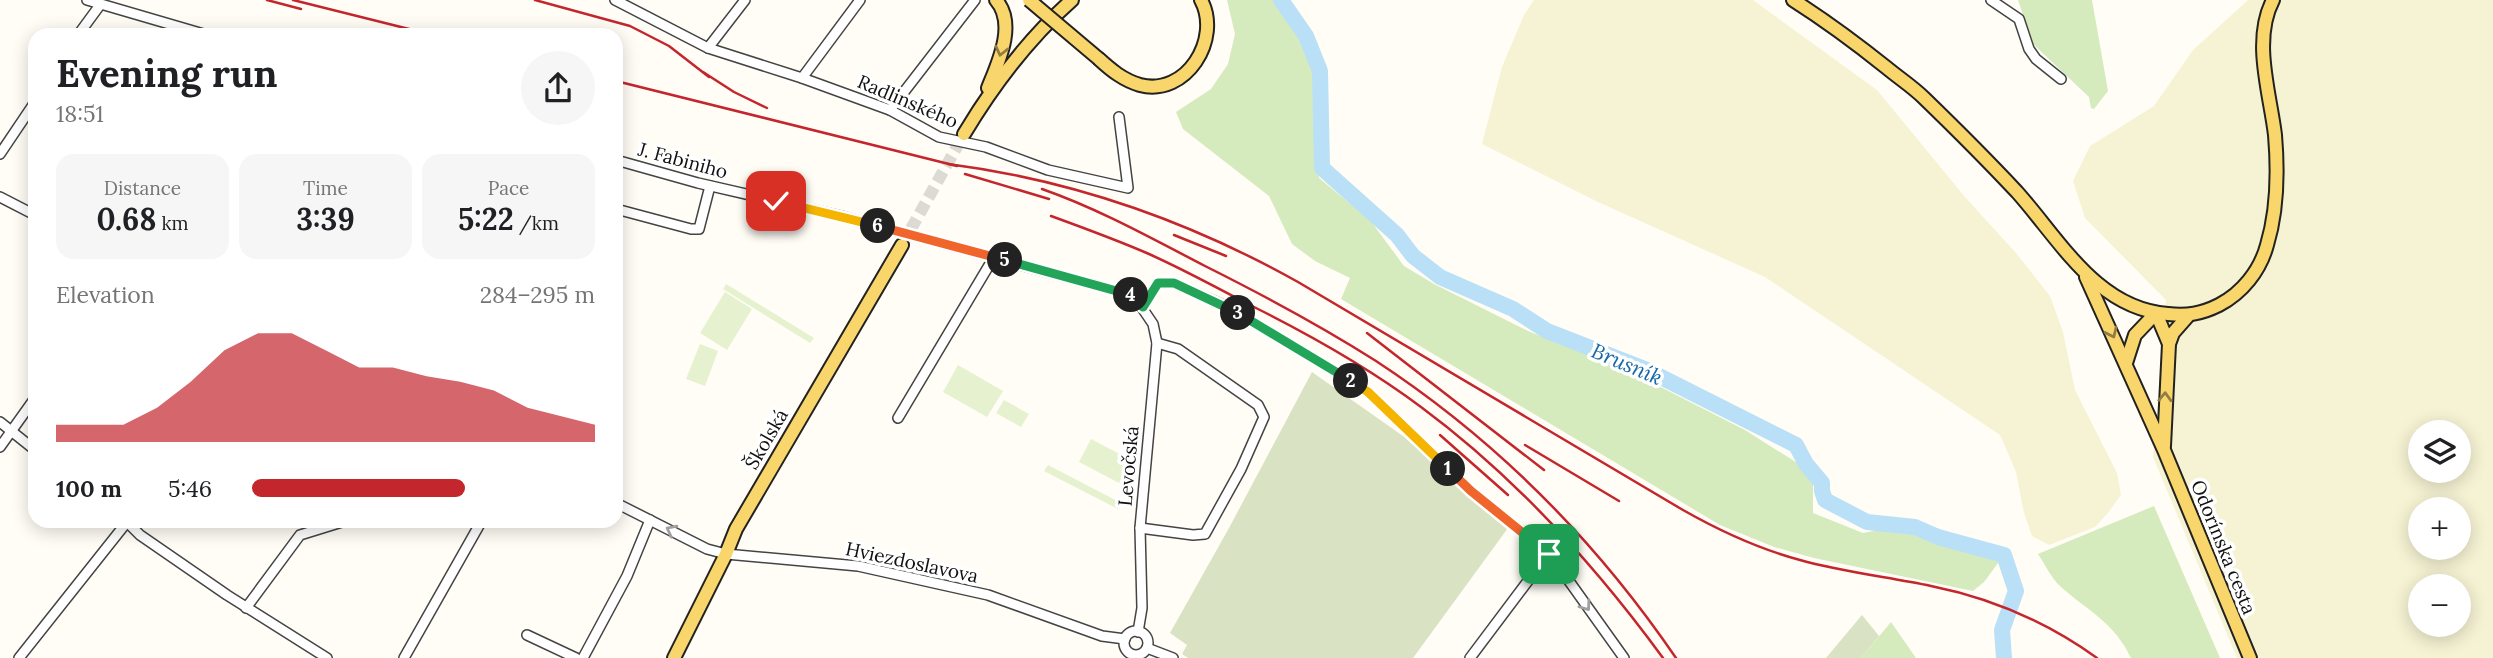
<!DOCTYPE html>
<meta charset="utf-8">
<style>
:root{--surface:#fff;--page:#f6f6f6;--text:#202124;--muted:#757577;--accent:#c4262e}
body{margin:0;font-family:Lora,serif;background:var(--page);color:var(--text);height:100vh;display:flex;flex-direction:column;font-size:26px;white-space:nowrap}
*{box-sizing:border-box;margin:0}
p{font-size:23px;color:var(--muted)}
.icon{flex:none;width:38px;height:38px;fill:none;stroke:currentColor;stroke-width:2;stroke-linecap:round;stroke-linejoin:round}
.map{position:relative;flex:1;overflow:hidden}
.panel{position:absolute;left:28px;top:28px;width:595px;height:500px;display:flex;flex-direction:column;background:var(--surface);border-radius:21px;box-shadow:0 4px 18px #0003}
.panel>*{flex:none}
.fabs{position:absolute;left:2408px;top:420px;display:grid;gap:14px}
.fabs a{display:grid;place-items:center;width:63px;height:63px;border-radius:50%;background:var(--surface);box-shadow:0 4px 18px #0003;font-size:35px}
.pin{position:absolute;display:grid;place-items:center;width:60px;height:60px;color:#fff;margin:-30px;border-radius:14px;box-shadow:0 4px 10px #0006}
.km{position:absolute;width:35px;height:35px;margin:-18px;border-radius:50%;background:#222;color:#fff;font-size:19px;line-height:35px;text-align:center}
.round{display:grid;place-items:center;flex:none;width:74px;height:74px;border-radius:37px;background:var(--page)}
.overview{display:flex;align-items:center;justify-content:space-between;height:119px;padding:0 28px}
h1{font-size:38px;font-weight:700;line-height:52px}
.figures{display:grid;grid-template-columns:repeat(3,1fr);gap:10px;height:119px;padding:7px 28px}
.figures div{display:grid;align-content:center;border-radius:18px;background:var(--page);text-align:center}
.figures b{font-size:30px;font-weight:700}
.figures small{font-size:19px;font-weight:400}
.figures p{font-size:19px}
.chart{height:196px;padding:14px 28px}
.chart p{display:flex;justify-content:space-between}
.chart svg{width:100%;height:126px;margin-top:7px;fill:var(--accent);opacity:.7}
ul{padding:0 28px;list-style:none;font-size:23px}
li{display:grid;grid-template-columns:112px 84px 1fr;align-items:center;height:52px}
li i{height:18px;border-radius:9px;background:var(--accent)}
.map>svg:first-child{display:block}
</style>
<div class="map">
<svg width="2493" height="658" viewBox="0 0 2493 658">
<rect width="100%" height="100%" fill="#fffdf5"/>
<g fill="#f6f3d4" fill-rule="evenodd">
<polygon points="1534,0 1753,0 1877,90 1965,197 2016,253 2050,296 2063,332 2075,390 2117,473 2121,495 2108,513 2095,527 2049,545 2032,536 2024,513 2016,472 2000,435 1765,277 1598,202 1482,144 1502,67 1524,15"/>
<path d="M 2248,0 L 2493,0 L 2493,658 L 2237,658 L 2153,457 L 2166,300 L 2085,218 L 2073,181 L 2090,146 L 2154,106 L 2193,50 ZM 2420,432 L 2459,432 L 2459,471 L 2420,471 ZM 2420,509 L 2459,509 L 2459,548 L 2420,548 ZM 2420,586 L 2459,586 L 2459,625 L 2420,625 Z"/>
</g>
<g fill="#d5ebbd">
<polygon points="1227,0 1274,0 1316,62 1319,178 1370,220 1404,266 1434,284 1528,331 1635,374 1745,430 1813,473 1813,513 1863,533 1900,526 1928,530 2001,559 1984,582 1973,591 1814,558 1774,547 1720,525 1341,299 1350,278 1315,261 1292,244 1269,196 1183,129 1176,112 1211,89 1228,64 1235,34"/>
<polygon points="2018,0 2092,0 2108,91 2094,109 2091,108 2089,97 2033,44"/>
<path d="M 2154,506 L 2220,658 L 2131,658 C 2114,622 2088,611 2061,587 C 2051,578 2045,564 2038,554 Z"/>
<polygon points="1891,622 1916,658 1861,658"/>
</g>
<g fill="#d9e3c4">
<polygon points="1312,372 1403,436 1508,528 1413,658 1188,658 1182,654 1187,645 1170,633 1229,528"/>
<polygon points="1862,615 1879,636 1861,658 1826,658"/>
</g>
<g fill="#e6f2cf">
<polygon points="726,284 814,338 810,343 723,289"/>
<polygon points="725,292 752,309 727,350 700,333"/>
<polygon points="700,344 718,351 705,386 686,379"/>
<polygon points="958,365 1003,391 987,417 943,392"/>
<polygon points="1004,400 1029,414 1021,427 996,413"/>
<polygon points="1091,439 1131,460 1119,483 1079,462"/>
<polygon points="1048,465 1121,503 1118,509 1044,471"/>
</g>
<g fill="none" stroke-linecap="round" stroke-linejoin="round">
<polyline stroke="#b9e0f7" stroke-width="16" points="1281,0 1306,36 1320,71 1322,168 1397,235 1413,256 1440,277 1513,309 1547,331 1647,370 1796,445 1806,464 1822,483 1822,491 1825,500 1867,522 1915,527 1938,537 2004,555 2016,591 2002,630 2004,658"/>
<polyline stroke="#dbdad3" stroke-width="12" stroke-dasharray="12 6" stroke-linecap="butt" points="902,245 964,134"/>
<g stroke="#444" stroke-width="12">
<g id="minor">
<polyline points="87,0 207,35"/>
<polyline points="615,0 708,48 802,78 890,110 939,137 986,147 1048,170 1128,188 1119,117"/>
<polyline points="1991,0 2019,19 2029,49 2036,59 2061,79"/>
<polyline points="78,35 100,5"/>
<polyline points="708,48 745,0"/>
<polyline points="802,78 860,0"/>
<polyline points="890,110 975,0"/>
<polyline points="0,154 35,102"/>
<polyline points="616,160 698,183 841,216 1134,296 1153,324 1157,343 1140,528 1142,608 1138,632"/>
<polyline points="0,197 35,215"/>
<polyline points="616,209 691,229 699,229 710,186"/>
<polyline points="1143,307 1158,283 1174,283 1232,309 1368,392 1471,491 1549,553 1624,658"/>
<polyline points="898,418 994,257"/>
<polyline points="0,422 35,450"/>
<polyline points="0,447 35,398"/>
<polyline points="616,503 707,549 726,554 858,566 988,595 1102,636 1125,639"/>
<polyline points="127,522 140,535 227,595 327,658"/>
<polyline points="1140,528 1193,535 1205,534 1241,469 1264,417 1258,405 1178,349 1157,343"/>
<polyline points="246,608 300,535 342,522"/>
<circle cx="1136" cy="643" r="12"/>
<polyline points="527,635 576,658"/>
<polyline points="1147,648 1173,658"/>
<polyline points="19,658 127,522"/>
<polyline points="404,658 481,522"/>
<polyline points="583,658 627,576 650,520"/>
<polyline points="1470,658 1549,553"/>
</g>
</g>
<g stroke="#222" stroke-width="16">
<g id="major">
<path d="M 1793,0 C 1826,21 1857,44 1887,68 C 1899,78 1913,87 1924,98 C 1956,129 1987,160 2017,192 C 2060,240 2097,309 2168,314 C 2187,316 2201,314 2219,305 C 2242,293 2260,271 2267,245 C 2277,212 2278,170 2275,135 C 2270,93 2252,40 2273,0"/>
<path d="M 1099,59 C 1111,70 1123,80 1140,85 C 1186,97 1222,39 1201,0"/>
<path d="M 988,88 C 998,63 1017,24 996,0"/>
<path d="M 964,134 C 994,84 1029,38 1072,0"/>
<polyline points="2086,277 2164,450 2250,658"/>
<polyline points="2156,313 2169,344"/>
<polyline points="2126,363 2135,335 2156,313"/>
<polyline points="2164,446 2169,344 2173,333 2188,316"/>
<polyline points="674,658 726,554 736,529 902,245"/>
</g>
</g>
<use href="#minor" stroke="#fff" stroke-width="9"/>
<use href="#major" stroke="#f9d66b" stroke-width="12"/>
<g stroke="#c4262e" stroke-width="2.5">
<polyline points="267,0 301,9"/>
<polyline points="293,0 433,35"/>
<polyline points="535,0 630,26 669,46 709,77"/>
<polyline points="703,72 734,92 767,108"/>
<polyline points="616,81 957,166"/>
<path d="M 948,164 C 1072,180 1189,221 1298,282 L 1683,510 C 1720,531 1759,549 1800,560 C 1843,572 1888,577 1931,586 C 1991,598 2047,622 2097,658"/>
<polyline points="965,174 1049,199"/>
<path d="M 1042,189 C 1099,209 1151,238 1205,266 C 1263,295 1321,326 1376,361 C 1495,439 1596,541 1676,658"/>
<path d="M 1051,216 C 1084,228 1117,240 1149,254 C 1185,270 1219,289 1254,307 C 1312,336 1369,368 1421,407 C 1514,476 1595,565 1663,658"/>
<polyline points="1174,235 1226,256"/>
<polyline points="1367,333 1544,470"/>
<polyline points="1440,435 1508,495"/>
<polyline points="1525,445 1619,501"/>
</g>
<g stroke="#222" stroke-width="16" stroke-linecap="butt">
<polyline id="major-bridge" points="1029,0 1099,59"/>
</g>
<use href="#major-bridge" stroke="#f9d66b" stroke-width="12"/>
</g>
<defs><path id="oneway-chevron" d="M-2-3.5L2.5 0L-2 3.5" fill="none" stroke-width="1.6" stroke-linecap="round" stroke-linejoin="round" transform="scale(1.75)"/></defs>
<g stroke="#917d42">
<use href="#oneway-chevron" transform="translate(1001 51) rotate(103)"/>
<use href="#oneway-chevron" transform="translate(2112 333) rotate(65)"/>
<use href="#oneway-chevron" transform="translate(2165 397) rotate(-88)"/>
</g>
<g stroke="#a0a0a0">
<use href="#oneway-chevron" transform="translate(671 530) rotate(-153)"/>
<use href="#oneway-chevron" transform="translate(1586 606) rotate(54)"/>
</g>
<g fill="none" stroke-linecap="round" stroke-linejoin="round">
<g stroke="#fff" stroke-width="14">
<polyline id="split-1" points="1448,469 1471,491 1549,554"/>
</g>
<g stroke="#fff" stroke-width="14">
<polyline id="split-2" points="1351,381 1368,392 1448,469"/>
</g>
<g stroke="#fff" stroke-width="14">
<polyline id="split-3" points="1238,313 1351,381"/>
</g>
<g stroke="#fff" stroke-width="14">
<polyline id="split-4" points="1131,295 1143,307 1158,283 1174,283 1238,313"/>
</g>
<g stroke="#fff" stroke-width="14">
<polyline id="split-5" points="1005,260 1131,295"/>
</g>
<g stroke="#fff" stroke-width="14">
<polyline id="split-6" points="878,226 1005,260"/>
</g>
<g stroke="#fff" stroke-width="14">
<polyline id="split-7" points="776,201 878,226"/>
</g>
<use href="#split-1" stroke="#f0652b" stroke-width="9"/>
<use href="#split-2" stroke="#f5b400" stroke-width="9"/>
<use href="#split-3" stroke="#22a559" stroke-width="9"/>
<use href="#split-4" stroke="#22a559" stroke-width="9"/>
<use href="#split-5" stroke="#22a559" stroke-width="9"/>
<use href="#split-6" stroke="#f0652b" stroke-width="9"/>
<use href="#split-7" stroke="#f5b400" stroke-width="9"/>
</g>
<g text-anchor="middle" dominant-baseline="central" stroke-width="7" stroke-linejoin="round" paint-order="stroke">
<g font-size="19" fill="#111" stroke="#fff">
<text transform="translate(908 101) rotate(23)">Radlinského</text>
<text transform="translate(683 160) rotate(15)">J. Fabiniho</text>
<text transform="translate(766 439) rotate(-60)">Školská</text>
<text transform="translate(1128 466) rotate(-85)">Levočská</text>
<text transform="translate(2224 547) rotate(68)">Odorínska cesta</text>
<text transform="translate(912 562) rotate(12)">Hviezdoslavova</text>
</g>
<g font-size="21" font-style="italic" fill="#1768a6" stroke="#fff">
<text transform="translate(1627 364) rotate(23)">Brusník</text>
</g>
</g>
</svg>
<div class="fabs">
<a><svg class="icon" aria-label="layers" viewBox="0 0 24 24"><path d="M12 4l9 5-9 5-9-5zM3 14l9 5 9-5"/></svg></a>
<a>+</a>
<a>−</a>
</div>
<div class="pin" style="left:1549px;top:554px;background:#1e9e55"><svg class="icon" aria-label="arrive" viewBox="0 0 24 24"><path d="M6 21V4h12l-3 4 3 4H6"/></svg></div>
<div class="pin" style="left:776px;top:201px;background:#d93025"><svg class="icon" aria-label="check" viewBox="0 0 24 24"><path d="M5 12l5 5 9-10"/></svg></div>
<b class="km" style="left:1448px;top:469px">1</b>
<b class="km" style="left:1351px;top:381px">2</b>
<b class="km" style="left:1238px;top:313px">3</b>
<b class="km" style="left:1131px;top:295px">4</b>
<b class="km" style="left:1005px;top:260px">5</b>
<b class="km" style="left:878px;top:226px">6</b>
<section class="panel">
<div class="overview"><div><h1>Evening run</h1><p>18:51</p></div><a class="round"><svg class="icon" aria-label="share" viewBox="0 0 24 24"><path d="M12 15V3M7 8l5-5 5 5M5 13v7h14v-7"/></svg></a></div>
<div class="figures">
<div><p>Distance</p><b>0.68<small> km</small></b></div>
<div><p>Time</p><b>3:39</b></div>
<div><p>Pace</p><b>5:22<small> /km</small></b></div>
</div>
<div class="chart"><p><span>Elevation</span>284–295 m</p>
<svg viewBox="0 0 160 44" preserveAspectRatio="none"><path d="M0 44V38L10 38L20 38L30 32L40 23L50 12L60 6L70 6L80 12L90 18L100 18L110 21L120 23L130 26L140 32L150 35L160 38V44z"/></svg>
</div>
<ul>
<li><b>100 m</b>5:46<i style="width:62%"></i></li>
</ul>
</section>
</div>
